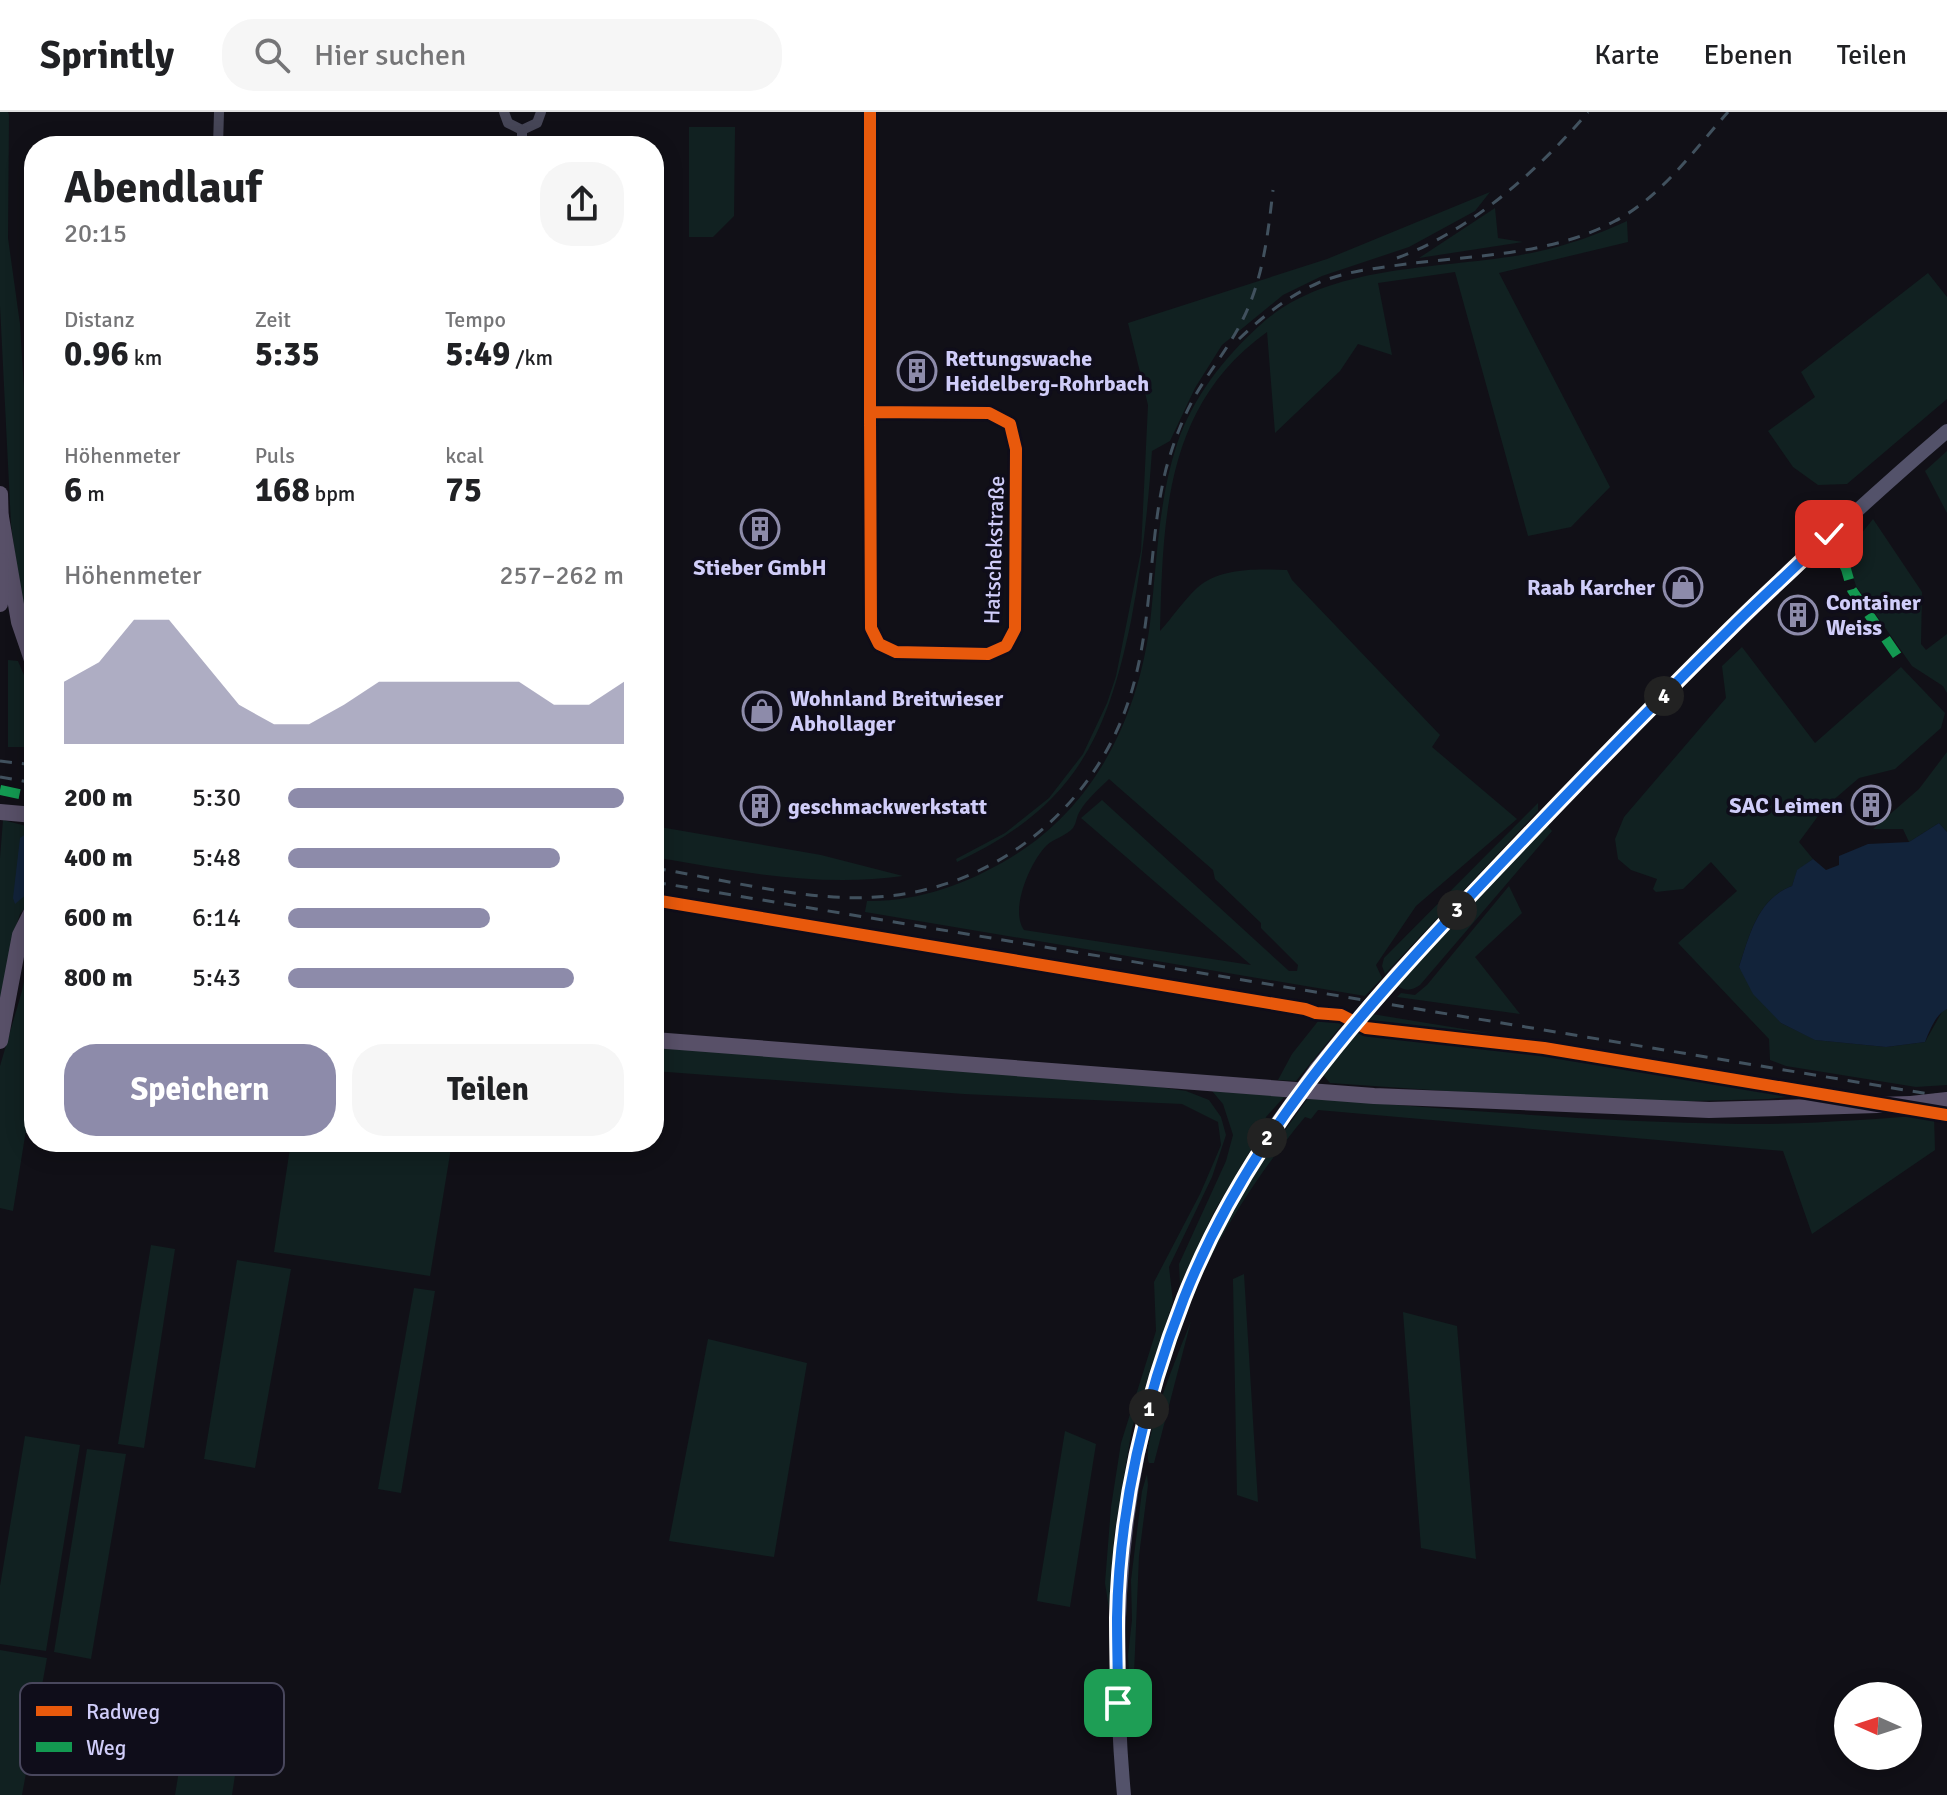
<!DOCTYPE html>
<html lang="de">
<meta charset="utf-8">
<style>
:root{--surface:#fff;--page:#f6f6f6;--text:#202124;--muted:#757577;--line:#e0e0e0;--accent:#8d8baa}
body{margin:0;font-family:Signika,sans-serif;background:var(--page);color:var(--text);height:100vh;display:flex;flex-direction:column;font-size:30px;white-space:nowrap}
*{box-sizing:border-box;margin:0}
p{font-size:26px;color:var(--muted)}
.icon{flex:none;width:44px;height:44px;fill:none;stroke:currentColor;stroke-width:2;stroke-linecap:round;stroke-linejoin:round}
.map{position:relative;flex:1;overflow:hidden}
.sheet{position:absolute;left:24px;top:24px;width:640px;height:1016px;display:flex;flex-direction:column;background:var(--surface);border-radius:32px;box-shadow:0 4px 20px #0003}
.sheet>*{flex:none}
.needle{width:52px;rotate:273deg}
.tools{position:absolute;left:1834px;top:1570px;display:grid;gap:16px}
.tools a{display:grid;place-items:center;width:88px;height:88px;border-radius:50%;background:var(--surface);box-shadow:0 4px 20px #0003;font-size:40px}
.pin{position:absolute;display:grid;place-items:center;width:68px;height:68px;color:#fff;margin:-34px;border-radius:16px;box-shadow:0 4px 12px #0006}
.km{position:absolute;width:40px;height:40px;margin:-20px;border-radius:50%;background:#222;color:#fff;font-size:22px;line-height:40px;text-align:center}
.round{display:grid;place-items:center;flex:none;width:84px;height:84px;border-radius:32px;background:var(--page)}
.headline{display:flex;align-items:center;justify-content:space-between;height:136px;padding:0 40px}
h1{font-size:44px;font-weight:700;line-height:60px}
.metrics{display:grid;grid-template-columns:repeat(3,1fr);gap:12px;height:136px;padding:8px 40px}
.metrics div{display:grid;align-content:center}
.metrics b{font-size:34px;font-weight:700}
.metrics small{font-size:22px;font-weight:400}
.metrics p{font-size:22px}
.chart{height:224px;padding:16px 40px}
.chart p{display:flex;justify-content:space-between}
.chart svg{width:100%;height:144px;margin-top:8px;fill:var(--accent);opacity:.7}
.action{display:flex;gap:16px;margin-top:auto;padding:16px 40px}
.action a{flex:1;height:92px;border-radius:32px;background:var(--accent);color:#fff;font-size:32px;font-weight:700;line-height:92px;text-align:center}
.action a+a{background:var(--page);color:var(--text)}
ul{padding:0 40px;list-style:none;font-size:26px}
li{display:grid;grid-template-columns:128px 96px 1fr;align-items:center;height:60px}
li i{height:20px;border-radius:10px;background:var(--accent)}
header{display:flex;align-items:center;gap:48px;box-sizing:border-box;height:112px;padding:0 40px;background:var(--surface);border-bottom:2px solid var(--line)}
header strong{font-size:38px}
nav{display:flex;gap:44px;margin-inline-start:auto;font-size:28px}
.search{width:560px;height:72px;background:var(--page);display:flex;align-items:center;gap:20px;box-sizing:border-box;padding:0 28px;border-radius:32px;color:var(--muted);font-size:30px}
.map>svg:first-child{display:block}
</style>
<header>
<strong>Sprintly</strong>
<div class="search"><svg class="icon" aria-label="search" viewBox="0 0 24 24"><circle cx="10" cy="10" r="6"/><path d="M15 15l6 6"/></svg>Hier suchen</div>
<nav><a>Karte</a><a>Ebenen</a><a>Teilen</a></nav>
</header>
<div class="map">
<svg width="1947" height="1683" viewBox="0 0 1947 1683">
<rect width="100%" height="100%" fill="#111017"/>
<g fill="#112121" fill-rule="evenodd">
<polygon points="0,0 8,0 9,3 8,126 20,212 31,389 34,392 34,533 20,480 11,412 0,194"/>
<polygon points="689,15 735,15 734,104 713,125 689,125"/>
<path d="M 1490,80 L 1475,99 L 1409,135 L 1322,164 L 1283,183 L 1222,233 L 1195,276 L 1170,329 L 1152,339 C 1148,397 1142,452 1131,509 C 1106,630 1072,696 957,750 L 956,747 L 1005,721 L 1049,686 L 1083,642 L 1107,591 L 1116,564 L 1141,439 L 1148,293 L 1128,211 L 1327,147 Z"/>
<polygon points="1495,96 1498,126 1523,130 1419,146"/>
<path d="M 1627,109 L 1628,130 L 1499,161 L 1610,375 L 1571,415 L 1528,424 L 1455,160 L 1378,171 L 1392,243 L 1358,232 L 1340,259 L 1275,321 L 1267,220 C 1165,293 1163,405 1160,519 C 1172,506 1183,489 1197,476 C 1220,455 1258,457 1287,458 L 1292,468 L 1440,623 L 1432,635 L 1517,707 L 1416,794 L 1376,853 L 1382,866 L 1365,884 L 865,800 L 867,789 C 917,790 967,772 1010,746 C 1094,696 1138,606 1150,511 C 1157,451 1158,389 1177,332 C 1193,285 1223,247 1259,214 C 1330,148 1447,159 1536,140 C 1568,133 1597,123 1627,109 ZM 1109,667 L 1213,758 L 1215,767 L 1261,811 L 1261,816 L 1298,853 L 1297,859 L 1289,859 L 1102,688 L 1081,706 L 1251,853 L 1024,818 C 1009,798 1031,748 1047,733 C 1055,726 1066,724 1073,716 C 1077,710 1076,705 1080,699 C 1087,687 1099,677 1109,667 Z"/>
<polygon points="1928,161 1947,185 1947,287 1847,372 1818,373 1793,355 1768,319 1815,285 1801,260"/>
<polygon points="1947,339 1947,401 1925,359"/>
<polygon points="1873,407 1922,480 1921,532 1926,538 1947,522 1947,581 1943,574 1912,554 1856,474 1846,441"/>
<path d="M 1742,535 L 1815,631 L 1901,555 L 1945,601 L 1941,616 L 1895,657 L 1859,666 L 1824,696 L 1799,730 L 1813,747 L 1797,759 L 1792,774 C 1758,786 1749,824 1739,855 L 1781,911 L 1816,928 L 1886,935 L 1925,930 L 1943,898 L 1947,897 L 1947,973 L 1916,975 L 1786,954 L 1770,948 L 1769,927 L 1678,831 L 1737,779 L 1711,750 L 1683,777 L 1656,780 L 1653,777 L 1657,767 L 1631,758 L 1618,747 L 1615,727 L 1624,705 L 1726,586 L 1722,554 Z"/>
<polygon points="8,548 18,549 34,587 34,635 8,635"/>
<polygon points="1947,640 1947,720 1939,711 1909,730 1903,717 1873,717 1919,677"/>
<polygon points="1538,691 1538,699 1385,862 1382,854 1384,846"/>
<polygon points="3,708 34,716 34,784 20,802 12,826 0,900 0,746"/>
<path d="M 1547,713 L 1552,719 L 1420,873 C 1411,879 1406,879 1397,874 Z"/>
<path d="M 654,714 L 821,743 L 903,764 C 819,776 736,759 654,745 Z"/>
<polygon points="1509,774 1522,801 1475,845 1520,902 1397,885 1401,881 1415,883 1427,873"/>
<polygon points="654,781 1346,898 1317,898 1137,865 654,786"/>
<polygon points="34,819 34,968 13,1099 0,1096 0,954 22,879"/>
<path d="M 1305,899 C 1318,905 1332,902 1345,909 L 1296,969 L 1278,968 L 1292,942 L 1319,908 L 1308,905 Z"/>
<polygon points="1372,902 1859,982 1842,982 1544,934 1365,911"/>
<polygon points="1358,919 1370,922 1375,919 1543,938 1810,982 1769,987 1619,991 1330,971 1323,963"/>
<polygon points="654,935 1132,971 1186,979 1209,988 1221,1005 1226,1023 1212,1065 1169,1155 1173,1190 1132,1316 1114,1425 1109,1497 1105,1471 1111,1395 1121,1331 1156,1219 1154,1170 1200,1082 1213,1052 1221,1033 1218,1010 1182,992 964,982 654,959"/>
<polygon points="1212,979 1285,984 1266,1005 1263,1017 1214,1100 1180,1173 1179,1152 1226,1049 1233,1023 1223,992"/>
<path d="M 1308,986 C 1451,997 1595,1010 1739,1012 C 1804,1013 1869,1007 1934,1003 L 1935,1038 L 1812,1122 L 1783,1039 L 1318,998 L 1311,1007 L 1305,1005 C 1261,1058 1218,1122 1192,1187 C 1175,1230 1161,1276 1148,1321 L 1164,1253 L 1214,1133 L 1251,1065 L 1280,1020 L 1283,1021 Z"/>
<polygon points="291,1030 452,1030 430,1164 274,1140"/>
<polygon points="151,1133 175,1137 144,1336 118,1332"/>
<polygon points="237,1148 291,1157 255,1356 204,1347"/>
<polygon points="1244,1162 1258,1390 1237,1383 1233,1167"/>
<polygon points="414,1176 435,1179 401,1381 378,1377"/>
<polygon points="1403,1200 1457,1214 1476,1447 1421,1436"/>
<path d="M 1191,1209 L 1154,1351 L 1149,1351 C 1141,1329 1181,1235 1191,1209 Z"/>
<polygon points="708,1227 807,1251 774,1445 669,1429"/>
<polygon points="1065,1319 1096,1332 1070,1495 1037,1489"/>
<polygon points="25,1324 80,1333 46,1539 0,1532 0,1474"/>
<polygon points="87,1337 126,1342 91,1547 54,1540"/>
<polygon points="1147,1362 1148,1373 1139,1444 1132,1609 1128,1543 1132,1508 1131,1468 1142,1379"/>
<polygon points="0,1538 47,1546 22,1683 0,1683"/>
<polygon points="193,1573 247,1584 232,1683 175,1683"/>
</g>
<g fill="#12233a">
<path d="M 1939,711 L 1947,720 L 1947,897 C 1935,903 1930,918 1925,930 L 1886,935 L 1815,928 L 1781,911 L 1753,882 L 1739,855 C 1749,824 1758,786 1792,774 L 1797,758 L 1813,747 L 1826,758 L 1839,753 L 1839,744 L 1868,732 L 1909,730 Z"/>
<polygon points="26,722 34,724 34,776 15,792 13,786 20,726"/>
</g>
<g fill="none" stroke-linecap="round" stroke-linejoin="round">
<g stroke="#464657" stroke-width="10">
<polyline points="504,0 508,11 522,18 537,11 541,0"/>
<polyline points="522,18 522,34"/>
<polyline points="218,34 219,0"/>
<polyline points="870,300 989,301 1010,312 1016,337 1015,517 1006,534 988,542 896,540 879,532 871,516 870,307 870,0"/>
</g>
<g stroke="#53526a" stroke-width="14">
<path d="M 1397,861 C 1574,674 1751,487 1947,319"/>
<polyline points="1316,957 1344,923"/>
<path d="M 1124,1683 C 1107,1497 1123,1318 1201,1146 C 1221,1102 1247,1061 1272,1018"/>
</g>
<g stroke="#585068" stroke-width="16">
<polyline points="0,382 1,414"/>
<polyline points="1,405 19,510 34,554"/>
<polyline points="0,492 1,449"/>
<polyline points="0,700 34,703"/>
<polyline points="654,928 1374,984 1709,998 1911,992"/>
<polyline points="0,929 20,823 34,795"/>
</g>
<g stroke="#41515e" stroke-width="3" stroke-dasharray="12 10" stroke-linecap="butt">
<path d="M 1397,146 C 1469,120 1539,58 1588,0"/>
<path d="M 1239,227 C 1262,205 1288,184 1318,171 C 1346,159 1377,156 1407,152 C 1476,143 1552,143 1615,109 C 1661,85 1694,38 1728,0"/>
<polyline points="0,649 34,653"/>
<polyline points="0,665 34,671"/>
<path d="M 654,756 C 721,767 809,790 876,785 C 1001,778 1105,687 1135,567 C 1153,498 1149,426 1166,357 C 1173,332 1182,307 1195,284 C 1210,258 1230,234 1243,207 C 1263,167 1268,122 1273,78"/>
<polyline points="654,770 1947,985"/>
</g>
<g stroke="#53526a" stroke-width="14">
<polyline points="1344,923 1397,861"/>
<polyline points="1272,1018 1316,957"/>
</g>
<polyline stroke="#585068" stroke-width="16" points="1911,992 1947,988"/>
<g stroke="#139951" stroke-width="10" stroke-dasharray="20 10" stroke-linecap="butt">
<polyline points="1829,422 1846,457 1852,478 1901,549"/>
<polyline points="0,678 34,685"/>
</g>
<g stroke="#0f0d1a" stroke-width="17">
<g id="cycleway">
<polyline points="870,300 989,301 1010,312 1016,337 1015,517 1006,534 988,542 896,540 879,532 871,516 870,307 870,0"/>
<polyline points="654,788 1305,897 1316,901 1341,903 1366,916 1544,936 1947,1003"/>
</g>
</g>
<use href="#cycleway" stroke="#e8590c" stroke-width="12"/>
</g>
<g fill="none" stroke-linecap="round" stroke-linejoin="round">
<g stroke="#fff" stroke-width="16">
<path id="route" d="M 1118,1591 C 1118,1563 1117,1534 1117,1506 C 1119,1397 1145,1286 1184,1186 C 1246,1028 1357,904 1472,782 C 1557,692 1643,603 1731,516 C 1763,484 1797,454 1829,422"/>
</g>
<use href="#route" stroke="#1a73e8" stroke-width="10"/>
</g>
<defs>
<g id="building-ring" transform="scale(2)"><circle r="9.5" fill="#0f0d1a" stroke="#8d8baa" stroke-width="1.5"/><path d="M-4-6H4V6H1V3H-1V6H-4ZM-2.5-4.3h1.7v1.8h-1.7ZM.8-4.3h1.7v1.8H.8ZM-2.5-1h1.7V.8h-1.7ZM.8-1h1.7V.8H.8Z" fill="#8d8baa"/></g>
<g id="shop-ring" transform="scale(2)"><circle r="9.5" fill="#0f0d1a" stroke="#8d8baa" stroke-width="1.5"/><path d="M-5-2.5h2.3a2.7 3.5 0 0 1 5.4 0H5L5.5 6h-11ZM-1.5-2.5h3a1.5 2.3 0 0 0-3 0Z" fill="#8d8baa"/></g>
</defs>
<g fill-rule="evenodd">
<use href="#building-ring" x="917" y="259"/>
<use href="#building-ring" x="760" y="417"/>
<use href="#shop-ring" x="1683" y="475"/>
<use href="#building-ring" x="1798" y="503"/>
<use href="#shop-ring" x="762" y="599"/>
<use href="#building-ring" x="1871" y="693"/>
<use href="#building-ring" x="760" y="694"/>
</g>
<g text-anchor="middle" dominant-baseline="central" stroke-width="7" stroke-linejoin="round" paint-order="stroke">
<g font-size="22" font-weight="bold" fill="#d0cdf9" stroke="#0f0d1a" text-anchor="start">
<text x="945" y="246">Rettungswache<tspan x="945" dy="25">Heidelberg-Rohrbach</tspan></text>
<text x="760" y="455" text-anchor="middle">Stieber GmbH</text>
<text x="1655" y="475" text-anchor="end">Raab Karcher</text>
<text x="1826" y="490">Container<tspan x="1826" dy="25">Weiss</tspan></text>
<text x="790" y="586">Wohnland Breitwieser<tspan x="790" dy="25">Abhollager</tspan></text>
<text x="1843" y="693" text-anchor="end">SAC Leimen</text>
<text x="788" y="694">geschmackwerkstatt</text>
</g>
<g font-size="22" fill="#d0cdf9" stroke="#0f0d1a">
<text transform="translate(994 438) rotate(-88)">Hatschekstraße</text>
</g>
</g>
<rect x="20" y="1571" width="264" height="92" rx="12" fill="#0f0d1a" stroke="#49475d" stroke-width="2"/>
<rect x="36" y="1594" width="36" height="10" fill="#e8590c"/>
<rect x="36" y="1630" width="36" height="10" fill="#139951"/>
<g font-size="22" fill="#d0cdf9">
<text x="86" y="1607">Radweg</text>
<text x="86" y="1643">Weg</text>
</g>
</svg>
<div class="tools">
<a><svg class="needle" viewBox="-14 -14 28 28"><path d="M0-13l5 13h-10z" fill="#e53935"/><path d="M0 13l5-13h-10z" fill="#757577"/></svg></a>
</div>
<div class="pin" style="left:1118px;top:1591px;background:#1e9e55"><svg class="icon" aria-label="arrive" viewBox="0 0 24 24"><path d="M6 21V4h12l-3 4 3 4H6"/></svg></div>
<div class="pin" style="left:1829px;top:422px;background:#d93025"><svg class="icon" aria-label="check" viewBox="0 0 24 24"><path d="M5 12l5 5 9-10"/></svg></div>
<b class="km" style="left:1149px;top:1297px">1</b>
<b class="km" style="left:1267px;top:1026px">2</b>
<b class="km" style="left:1457px;top:798px">3</b>
<b class="km" style="left:1664px;top:584px">4</b>
<section class="sheet">
<div class="headline"><div><h1>Abendlauf</h1><p>20:15</p></div><a class="round"><svg class="icon" aria-label="share" viewBox="0 0 24 24"><path d="M12 15V3M7 8l5-5 5 5M5 13v7h14v-7"/></svg></a></div>
<div class="metrics">
<div><p>Distanz</p><b>0.96<small> km</small></b></div>
<div><p>Zeit</p><b>5:35</b></div>
<div><p>Tempo</p><b>5:49<small> /km</small></b></div>
</div>
<div class="metrics">
<div><p>Höhenmeter</p><b>6<small> m</small></b></div>
<div><p>Puls</p><b>168<small> bpm</small></b></div>
<div><p>kcal</p><b>75</b></div>
</div>
<div class="chart"><p><span>Höhenmeter</span>257–262 m</p>
<svg viewBox="0 0 160 44" preserveAspectRatio="none"><path d="M0 44V25L10 19L20 6L30 6L40 19L50 32L60 38L70 38L80 32L90 25L100 25L110 25L120 25L130 25L140 32L150 32L160 25V44z"/></svg>
</div>
<ul>
<li><b>200 m</b>5:30<i style="width:100%"></i></li>
<li><b>400 m</b>5:48<i style="width:81%"></i></li>
<li><b>600 m</b>6:14<i style="width:60%"></i></li>
<li><b>800 m</b>5:43<i style="width:85%"></i></li>
</ul>
<div class="action"><a>Speichern</a><a>Teilen</a></div>
</section>
</div>
